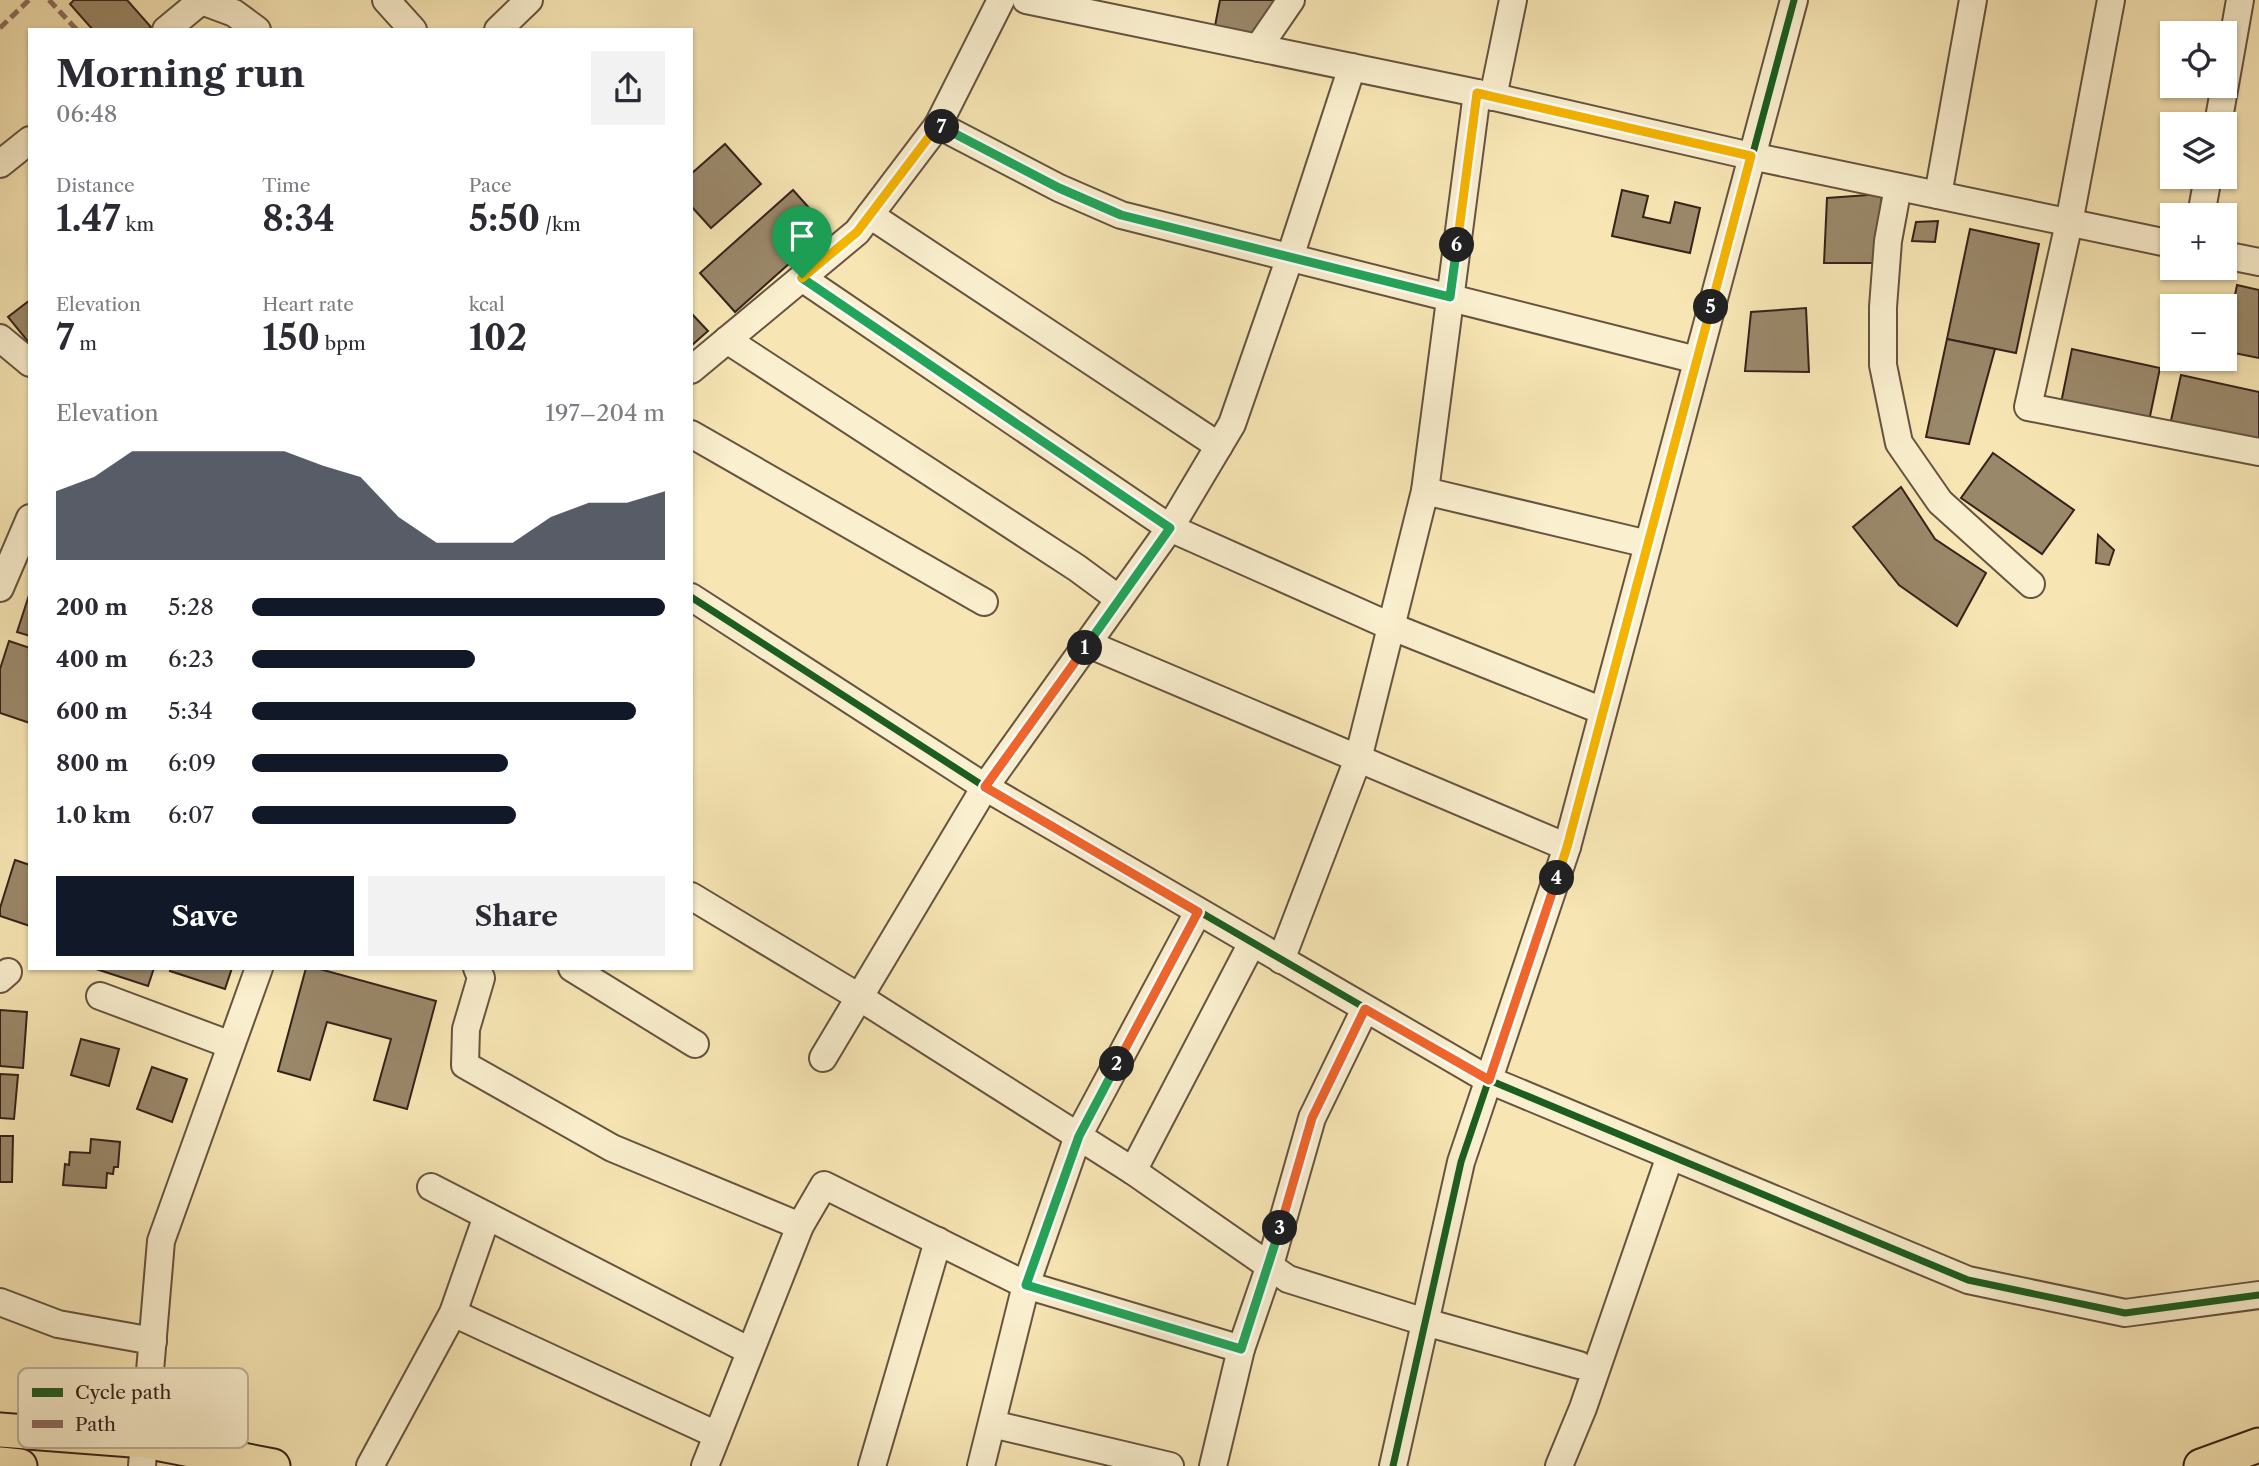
<!DOCTYPE html>
<meta charset="utf-8">
<style>
:root{--surface:#fff;--page:#f2f2f3;--text:#2b2b33;--muted:#7c7c81;--accent:#111827}
body{margin:0;font-family:"Libre Caslon Text",serif;background:var(--page);color:var(--text);height:100vh;display:flex;flex-direction:column;font-size:26px;white-space:nowrap}
*{box-sizing:border-box;margin:0}
p{font-size:23px;color:var(--muted)}
.icon{flex:none;width:38px;height:38px;fill:none;stroke:currentColor;stroke-width:2;stroke-linecap:round;stroke-linejoin:round}
.map{position:relative;flex:1;overflow:hidden}
.panel{position:absolute;left:28px;top:28px;width:665px;height:942px;display:flex;flex-direction:column;background:var(--surface);border-radius:0px;box-shadow:0 2px 5px #0004}
.panel>*{flex:none}
.buttons{position:absolute;left:2160px;top:21px;display:grid;gap:14px}
.buttons a{display:grid;place-items:center;width:77px;height:77px;border-radius:0px;background:var(--surface);box-shadow:0 2px 5px #0004;font-size:35px}
.pin{position:absolute;display:grid;place-items:center;width:60px;height:60px;color:#fff;margin:-72px -30px;border-radius:50% 50% 50% 0;rotate:-45deg;box-shadow:0 0 7px #0007}
.pin .icon{rotate:45deg}
.km{position:absolute;width:35px;height:35px;margin:-18px;border-radius:50%;background:#222;color:#fff;font-size:19px;line-height:35px;text-align:center}
.round{display:grid;place-items:center;flex:none;width:74px;height:74px;border-radius:0px;background:var(--page)}
.head{display:flex;align-items:center;justify-content:space-between;height:119px;padding:0 28px}
h1{font-size:38px;font-weight:700;line-height:52px}
.figures{display:grid;grid-template-columns:repeat(3,1fr);gap:10px;height:119px;padding:7px 28px}
.figures div{display:grid;align-content:center}
.figures b{font-size:35px;font-weight:700}
.figures small{font-size:19px;font-weight:400}
.figures p{font-size:19px}
.chart{height:196px;padding:14px 28px}
.chart p{display:flex;justify-content:space-between}
.chart svg{width:100%;height:126px;margin-top:7px;fill:var(--accent);opacity:.7}
.button{display:flex;gap:14px;margin-top:auto;padding:14px 28px}
.button a{flex:1;height:80px;border-radius:0px;background:var(--accent);color:#fff;font-size:28px;font-weight:700;line-height:80px;text-align:center}
.button a+a{background:var(--page);color:var(--text)}
ul{padding:0 28px;list-style:none;font-size:23px}
li{display:grid;grid-template-columns:112px 84px 1fr;align-items:center;height:52px}
li i{height:18px;border-radius:9px;background:var(--accent)}
.map>svg:first-child{display:block}
</style>
<div class="map">
<svg width="2259" height="1466" viewBox="0 0 2259 1466">
<rect width="100%" height="100%" fill="#f7e6b4"/>
<filter id="stains"><feTurbulence type="fractalNoise" baseFrequency=".00286" numOctaves="4"/><feColorMatrix values="0 0 0 0 .2 0 0 0 0 .09 0 0 0 0 .02 0 0 0 .5 -.17"/></filter>
<radialGradient id="worn" r=".72"><stop offset=".6" stop-color="#630" stop-opacity="0"/><stop offset="1" stop-color="#630" stop-opacity=".3"/></radialGradient>
<g fill="#9a886a" stroke="#36221a" stroke-width="2">
<polygon points="74,0 127,0 151,27 147,30 93,30 70,4"/>
<polygon points="1220,0 1277,0 1260,44 1214,31"/>
<polygon points="725,144 761,184 711,228 691,206 691,174"/>
<polygon points="793,190 828,229 735,312 700,273"/>
<polygon points="1622,190 1648,196 1643,217 1670,223 1675,202 1700,208 1690,253 1612,236"/>
<polygon points="1882,194 1875,263 1824,263 1827,198"/>
<polygon points="1938,221 1935,242 1912,241 1916,222"/>
<polygon points="1970,229 2039,244 2016,353 1947,339"/>
<polygon points="2237,285 2259,290 2259,358 2224,351"/>
<polygon points="30,300 30,344 8,317"/>
<polygon points="1806,308 1809,372 1745,371 1751,312"/>
<polygon points="691,313 708,331 691,346"/>
<polygon points="1947,339 1995,349 1969,444 1926,437"/>
<polygon points="2072,349 2160,368 2149,421 2061,403"/>
<polygon points="2181,375 2259,392 2259,444 2170,425"/>
<polygon points="1993,453 2074,510 2042,554 1961,498"/>
<polygon points="1901,487 1935,539 1986,573 1957,626 1899,585 1853,527"/>
<polygon points="2098,535 2114,550 2109,565 2096,563"/>
<polygon points="30,592 30,636 17,632"/>
<polygon points="9,641 30,648 30,723 0,713 0,669"/>
<polygon points="15,860 30,865 30,926 0,916 0,908"/>
<polygon points="93,968 154,968 148,986"/>
<polygon points="171,968 232,968 225,989 170,971"/>
<polygon points="306,968 316,968 436,1001 407,1109 374,1100 391,1039 327,1022 310,1080 278,1071"/>
<polygon points="0,1010 27,1012 23,1068 0,1066"/>
<polygon points="81,1039 119,1049 109,1086 71,1075"/>
<polygon points="152,1067 187,1079 172,1122 137,1109"/>
<polygon points="0,1074 18,1075 14,1119 0,1118"/>
<polygon points="0,1136 13,1136 12,1182 0,1182"/>
<polygon points="91,1139 120,1142 118,1167 114,1167 113,1174 107,1173 106,1188 63,1185 65,1164 69,1165 70,1152 90,1153"/>
</g>
<g fill="none" stroke-linecap="round" stroke-linejoin="round">
<g stroke="#665340" stroke-width="30">
<g id="minor">
<polyline points="199,0 234,13 257,30"/>
<polyline points="386,0 413,30"/>
<polyline points="1026,0 1477,93 1751,156 2172,244"/>
<polyline points="2111,0 2069,223 2028,407 2259,452"/>
<polyline points="166,30 201,1"/>
<polyline points="498,30 529,0"/>
<polyline points="1258,48 1291,0"/>
<polyline points="1493,97 1513,0"/>
<polyline points="2218,124 2240,0"/>
<polyline points="938,125 1059,188 1121,215 1697,360"/>
<polyline points="0,164 30,140"/>
<polyline points="1898,187 1888,241 1883,307 1883,365 1899,443 1940,502 2031,584"/>
<polyline points="1938,195 1973,0"/>
<polyline points="870,215 1219,446"/>
<polyline points="2201,215 2208,177"/>
<polyline points="2224,255 2259,262"/>
<polyline points="802,278 1170,528 1390,626 1603,711"/>
<polyline points="0,338 30,363"/>
<polyline points="727,340 1077,568 1119,599"/>
<polyline points="691,370 857,232 938,125 1001,0"/>
<polyline points="691,434 984,602"/>
<polyline points="1425,491 1648,544"/>
<polyline points="0,588 30,518"/>
<polyline points="691,597 985,787 1489,1080 1968,1280 2125,1313 2259,1295"/>
<polyline points="1088,644 1567,847"/>
<polyline points="691,896 859,997 1133,1171 1288,1279 1425,1322 1579,1365"/>
<polyline points="1281,960 1358,759 1425,491 1477,93"/>
<polyline points="477,968 481,978 466,1029 465,1065 612,1148 800,1226"/>
<polyline points="572,968 695,1044"/>
<polyline points="0,979 8,972"/>
<polyline points="100,996 231,1045"/>
<polyline points="823,1058 985,787 1170,528 1232,424 1290,257 1352,67"/>
<polyline points="1133,1171 1252,943"/>
<polyline points="431,1187 750,1351"/>
<polyline points="0,1302 58,1324 153,1341"/>
<polyline points="453,1313 717,1435"/>
<polyline points="992,1424 1170,1466"/>
<polyline points="142,1466 161,1241 259,968"/>
<polyline points="370,1466 453,1313 487,1216"/>
<polyline points="705,1466 800,1226 824,1185 1026,1285 1241,1349"/>
<polyline points="872,1466 938,1241"/>
<polyline points="981,1466 1026,1285 1078,1136 1198,912"/>
<polyline points="1213,1466 1241,1349 1270,1265 1312,1118 1365,1009"/>
<polyline points="1393,1466 1461,1162 1567,847 1794,0"/>
<polyline points="1559,1466 1583,1408 1670,1156"/>
</g>
</g>
<g stroke="#36221a" stroke-width="37">
<g id="major">
<polyline points="0,1430 145,1441 273,1466"/>
<polyline points="0,1464 20,1466"/>
<polyline points="2201,1466 2259,1445"/>
</g>
</g>
<use href="#minor" stroke="#faefce" stroke-width="26"/>
<use href="#major" stroke="#f7e6b4" stroke-width="33"/>
<g stroke="#8d6e63" stroke-width="5" stroke-dasharray="10 5" stroke-linecap="butt">
<polyline points="49,0 77,30"/>
<polyline points="0,28 29,0"/>
</g>
<g stroke="#faefce" stroke-width="11">
<g id="cycleway">
<polyline points="691,597 985,787 1489,1080 1968,1280 2125,1313 2259,1295"/>
<polyline points="1393,1466 1461,1162 1567,847 1794,0"/>
</g>
</g>
<use href="#cycleway" stroke="#1b5e20" stroke-width="7"/>
</g>
<g fill="none" stroke-linecap="round" stroke-linejoin="round">
<g stroke="#fff" stroke-width="14">
<polyline id="split-1" points="802,278 1170,528 1085,648"/>
</g>
<g stroke="#fff" stroke-width="14">
<polyline id="split-2" points="1085,648 985,787 1198,912 1117,1064"/>
</g>
<g stroke="#fff" stroke-width="14">
<polyline id="split-3" points="1117,1064 1079,1136 1026,1285 1241,1349 1280,1228"/>
</g>
<g stroke="#fff" stroke-width="14">
<polyline id="split-4" points="1280,1228 1312,1118 1365,1009 1489,1080 1557,878"/>
</g>
<g stroke="#fff" stroke-width="14">
<polyline id="split-5" points="1557,878 1567,847 1711,307"/>
</g>
<g stroke="#fff" stroke-width="14">
<polyline id="split-6" points="1457,245 1477,93 1751,156 1711,307"/>
</g>
<g stroke="#fff" stroke-width="14">
<polyline id="split-7" points="942,127 1059,188 1121,215 1450,297 1457,245"/>
</g>
<g stroke="#fff" stroke-width="14">
<polyline id="split-8" points="802,278 857,232 938,125 942,127"/>
</g>
<use href="#split-1" stroke="#22a559" stroke-width="9"/>
<use href="#split-2" stroke="#f0652b" stroke-width="9"/>
<use href="#split-3" stroke="#22a559" stroke-width="9"/>
<use href="#split-4" stroke="#f0652b" stroke-width="9"/>
<use href="#split-5" stroke="#f5b400" stroke-width="9"/>
<use href="#split-6" stroke="#f5b400" stroke-width="9"/>
<use href="#split-7" stroke="#22a559" stroke-width="9"/>
<use href="#split-8" stroke="#f5b400" stroke-width="9"/>
</g>
<rect x="18" y="1368" width="230" height="80" rx="10" fill="#faefce" stroke="#bfb298" stroke-width="2"/>
<rect x="32" y="1388" width="31" height="9" fill="#1b5e20"/>
<rect x="32" y="1420" width="31" height="8" fill="#8d6e63"/>
<g font-size="19" fill="#36221a">
<text x="75" y="1399">Cycle path</text>
<text x="75" y="1431">Path</text>
</g>
<rect width="100%" height="100%" filter="url(#stains)"/>
<rect width="100%" height="100%" fill="url(#worn)"/>
</svg>
<div class="buttons">
<a><svg class="icon" aria-label="locate" viewBox="0 0 24 24"><circle cx="12" cy="12" r="6"/><path d="M12 2v4M12 18v4M2 12h4M18 12h4"/></svg></a>
<a><svg class="icon" aria-label="layers" viewBox="0 0 24 24"><path d="M12 4l9 5-9 5-9-5zM3 14l9 5 9-5"/></svg></a>
<a>+</a>
<a>−</a>
</div>
<div class="pin" style="left:802px;top:278px;background:#1e9e55"><svg class="icon" aria-label="arrive" viewBox="0 0 24 24"><path d="M6 21V4h12l-3 4 3 4H6"/></svg></div>
<b class="km" style="left:1085px;top:648px">1</b>
<b class="km" style="left:1117px;top:1064px">2</b>
<b class="km" style="left:1280px;top:1228px">3</b>
<b class="km" style="left:1557px;top:878px">4</b>
<b class="km" style="left:1711px;top:307px">5</b>
<b class="km" style="left:1457px;top:245px">6</b>
<b class="km" style="left:942px;top:127px">7</b>
<section class="panel">
<div class="head"><div><h1>Morning run</h1><p>06:48</p></div><a class="round"><svg class="icon" aria-label="share" viewBox="0 0 24 24"><path d="M12 15V3M7 8l5-5 5 5M5 13v7h14v-7"/></svg></a></div>
<div class="figures">
<div><p>Distance</p><b>1.47<small> km</small></b></div>
<div><p>Time</p><b>8:34</b></div>
<div><p>Pace</p><b>5:50<small> /km</small></b></div>
</div>
<div class="figures">
<div><p>Elevation</p><b>7<small> m</small></b></div>
<div><p>Heart rate</p><b>150<small> bpm</small></b></div>
<div><p>kcal</p><b>102</b></div>
</div>
<div class="chart"><p><span>Elevation</span>197–204 m</p>
<svg viewBox="0 0 160 44" preserveAspectRatio="none"><path d="M0 44V20L10 15L20 6L30 6L40 6L50 6L60 6L70 11L80 15L90 29L100 38L110 38L120 38L130 29L140 24L150 24L160 20V44z"/></svg>
</div>
<ul>
<li><b>200 m</b>5:28<i style="width:100%"></i></li>
<li><b>400 m</b>6:23<i style="width:54%"></i></li>
<li><b>600 m</b>5:34<i style="width:93%"></i></li>
<li><b>800 m</b>6:09<i style="width:62%"></i></li>
<li><b>1.0 km</b>6:07<i style="width:64%"></i></li>
</ul>
<div class="button"><a>Save</a><a>Share</a></div>
</section>
</div>
